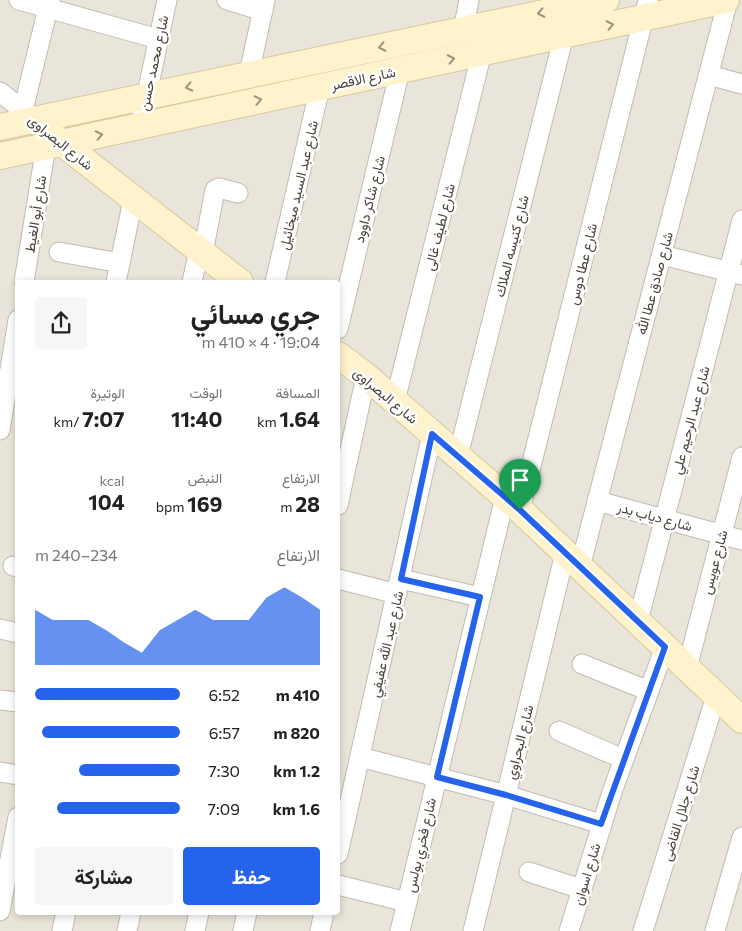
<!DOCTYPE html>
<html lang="ar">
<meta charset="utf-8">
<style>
:root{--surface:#fff;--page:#f6f6f6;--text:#222;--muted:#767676;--accent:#2563eb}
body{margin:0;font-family:Commissioner,Vazirmatn,sans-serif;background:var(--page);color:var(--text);direction:rtl;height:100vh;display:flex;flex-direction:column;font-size:19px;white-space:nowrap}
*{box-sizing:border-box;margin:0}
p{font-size:16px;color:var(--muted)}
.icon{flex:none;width:28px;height:28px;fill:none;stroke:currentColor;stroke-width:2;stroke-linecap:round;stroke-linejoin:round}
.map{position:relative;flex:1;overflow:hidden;direction:ltr}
.side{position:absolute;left:15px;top:280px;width:325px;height:635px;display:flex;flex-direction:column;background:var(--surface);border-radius:5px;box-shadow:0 2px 8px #0003;direction:rtl}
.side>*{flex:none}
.pin{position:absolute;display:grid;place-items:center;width:42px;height:42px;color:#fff;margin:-51px -21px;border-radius:50% 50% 50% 0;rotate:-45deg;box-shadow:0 0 5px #0007}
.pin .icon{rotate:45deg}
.round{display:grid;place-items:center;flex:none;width:52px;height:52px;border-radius:5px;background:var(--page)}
.summary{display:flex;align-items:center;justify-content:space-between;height:85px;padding:0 20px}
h1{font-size:28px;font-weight:700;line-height:38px}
.figures{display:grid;grid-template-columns:repeat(3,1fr);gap:8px;height:85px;padding:5px 20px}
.figures div{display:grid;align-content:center}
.figures b{font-size:21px;font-weight:700}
.figures small{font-size:14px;font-weight:400}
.figures p{font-size:14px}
.chart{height:140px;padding:10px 20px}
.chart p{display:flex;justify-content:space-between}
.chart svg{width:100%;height:90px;margin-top:5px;fill:var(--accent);opacity:.7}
.cta{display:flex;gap:10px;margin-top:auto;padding:10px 20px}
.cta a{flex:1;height:58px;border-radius:5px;background:var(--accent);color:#fff;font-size:20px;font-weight:700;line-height:58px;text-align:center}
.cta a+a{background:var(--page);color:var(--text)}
ul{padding:0 20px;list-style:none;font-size:16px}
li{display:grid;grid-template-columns:80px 60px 1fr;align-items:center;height:38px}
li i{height:12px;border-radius:6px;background:var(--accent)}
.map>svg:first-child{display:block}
</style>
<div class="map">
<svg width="742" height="931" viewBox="0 0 742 931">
<rect width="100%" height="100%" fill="#f6f3ec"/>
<path fill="#eae5da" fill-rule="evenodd" d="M 0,0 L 742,0 L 742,931 L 0,931 ZM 18,282 L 338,282 L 338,912 L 18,912 Z"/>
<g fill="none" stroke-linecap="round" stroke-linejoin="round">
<g stroke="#c2bbae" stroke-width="21">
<g id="street">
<polyline points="19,0 158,39"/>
<polyline points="227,0 263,11"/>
<polyline points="463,30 469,0"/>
<polyline points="249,74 265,0"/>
<polyline points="709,75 742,84"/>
<polyline points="0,92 30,116"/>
<polyline points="23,110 50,0"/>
<polyline points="140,126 167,0"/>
<polyline points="59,252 120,263"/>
<polyline points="203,253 215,190 219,188 238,193"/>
<polyline points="662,255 742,275"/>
<polyline points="24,282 46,146"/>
<polyline points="116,282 133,200"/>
<polyline points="192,282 199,250"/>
<polyline points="275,282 320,87"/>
<polyline points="338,329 400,70"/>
<polyline points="395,401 482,52"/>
<polyline points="0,430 18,320"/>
<polyline points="458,456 564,35"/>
<polyline points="597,501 742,540"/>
<polyline points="338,505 366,376"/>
<polyline points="520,510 648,0"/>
<polyline points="13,566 18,567"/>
<polyline points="580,567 728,0"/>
<polyline points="338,579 397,594"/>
<polyline points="401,579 480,597"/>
<polyline points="638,621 742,220"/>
<polyline points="0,629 18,633"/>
<polyline points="582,664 649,691"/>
<polyline points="687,668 742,457"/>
<polyline points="0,700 18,702"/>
<polyline points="559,731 623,759"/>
<polyline points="360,757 506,795 601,824"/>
<polyline points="0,772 18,775"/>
<polyline points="338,854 432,434"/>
<polyline points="529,872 581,889"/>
<polyline points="338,885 407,902"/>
<polyline points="0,911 18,817"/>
<polyline points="62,931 66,912"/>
<polyline points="127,931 131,912"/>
<polyline points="195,931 199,912"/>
<polyline points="243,931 247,912"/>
<polyline points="320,931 324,912"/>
<polyline points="400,931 505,497"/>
<polyline points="473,931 565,553"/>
<polyline points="569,931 612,792 665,647"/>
<polyline points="643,931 716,696"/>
<polyline points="715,931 742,837"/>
</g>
</g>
<g stroke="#d6c79b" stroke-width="28">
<g id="secondary">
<polyline points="0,127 606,0"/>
<polyline points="53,136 240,282"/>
<polyline points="0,156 726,0"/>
<polyline points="338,355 366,376 520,510 742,720"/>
</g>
</g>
<use href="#street" stroke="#fff" stroke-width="19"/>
<use href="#secondary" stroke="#fff3cd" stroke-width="26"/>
</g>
<defs><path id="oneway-chevron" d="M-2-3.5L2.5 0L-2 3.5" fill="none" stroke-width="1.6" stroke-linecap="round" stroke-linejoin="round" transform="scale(1.25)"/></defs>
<g stroke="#9c937c">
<use href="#oneway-chevron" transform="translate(541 13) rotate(168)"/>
<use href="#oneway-chevron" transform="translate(610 25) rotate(-12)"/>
<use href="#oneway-chevron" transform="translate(382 47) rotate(168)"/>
<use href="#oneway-chevron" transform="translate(451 59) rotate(-12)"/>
<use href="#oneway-chevron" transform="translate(189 87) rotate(168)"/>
<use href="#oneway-chevron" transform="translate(258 100) rotate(-12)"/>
<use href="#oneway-chevron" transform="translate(99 135) rotate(-12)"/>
</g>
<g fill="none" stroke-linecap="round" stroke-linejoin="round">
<g stroke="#fff" stroke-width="10">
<polygon id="route" points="432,434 520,510 665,647 601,824 506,795 437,777 480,597 401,579"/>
</g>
<use href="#route" stroke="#2563eb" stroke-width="6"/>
</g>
<g text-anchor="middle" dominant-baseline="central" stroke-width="5" stroke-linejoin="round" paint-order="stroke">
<g font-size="14" fill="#4b4439" stroke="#fff">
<text transform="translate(153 63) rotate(-78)">شارع محمد حسن</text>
<text transform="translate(363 78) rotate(-12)">شارع الاقصر</text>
<text transform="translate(61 142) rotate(39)">شارع البصراوى</text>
<text transform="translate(298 185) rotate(-77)">شارع عبد السيد ميخائيل</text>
<text transform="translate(369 199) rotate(-76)">شارع شاكر داوود</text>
<text transform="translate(35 214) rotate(-81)">شارع أبو الغيط</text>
<text transform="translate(439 227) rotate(-76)">شارع لطيف غالى</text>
<text transform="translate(511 246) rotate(-76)">شارع كنيسه الملاك</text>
<text transform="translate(582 264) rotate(-76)">شارع عطا دوس</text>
<text transform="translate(654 283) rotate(-75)">شارع صادق عطا الله</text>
<text transform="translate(386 395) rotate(40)">شارع البصراوى</text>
<text transform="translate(690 420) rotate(-75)">شارع عبد الرحيم علي</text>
<text transform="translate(655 516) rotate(15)">شارع دياب بدر</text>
<text transform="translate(714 562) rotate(-75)">شارع عويس</text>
<text transform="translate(386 644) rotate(-77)">شارع عبد الله عفيفي</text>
<text transform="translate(519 742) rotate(-76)">شارع البحراوي</text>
<text transform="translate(680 813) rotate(-73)">شارع جلال القاضى</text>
<text transform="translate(420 845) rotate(-77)">شارع فخري بولس</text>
<text transform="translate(586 874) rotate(-73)">شارع اسوان</text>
</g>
</g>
</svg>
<div class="pin" style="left:520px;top:510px;background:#1e9e55"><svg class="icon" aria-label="arrive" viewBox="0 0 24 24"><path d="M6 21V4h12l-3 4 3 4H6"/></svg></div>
<section class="side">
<div class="summary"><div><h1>جري مسائي</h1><p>19:04 · 4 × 410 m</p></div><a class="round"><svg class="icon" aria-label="share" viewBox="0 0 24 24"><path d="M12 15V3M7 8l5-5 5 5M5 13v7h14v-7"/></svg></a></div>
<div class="figures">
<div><p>المسافة</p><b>1.64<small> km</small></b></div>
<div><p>الوقت</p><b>11:40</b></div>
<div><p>الوتيرة</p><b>7:07<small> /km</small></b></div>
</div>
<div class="figures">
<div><p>الارتفاع</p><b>28<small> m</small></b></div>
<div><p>النبض</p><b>169<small> bpm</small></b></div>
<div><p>kcal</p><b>104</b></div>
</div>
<div class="chart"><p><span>الارتفاع</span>234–240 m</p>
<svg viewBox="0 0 160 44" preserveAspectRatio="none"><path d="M0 44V17L10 22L20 22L30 22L40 27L50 33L60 38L70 27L80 22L90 17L100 22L110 22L120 22L130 11L140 6L150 11L160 17V44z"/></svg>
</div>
<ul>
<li><b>410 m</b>6:52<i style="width:100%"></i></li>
<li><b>820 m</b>6:57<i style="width:95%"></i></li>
<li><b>1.2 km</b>7:30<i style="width:70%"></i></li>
<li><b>1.6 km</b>7:09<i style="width:85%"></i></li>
</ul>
<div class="cta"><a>حفظ</a><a>مشاركة</a></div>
</section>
</div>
